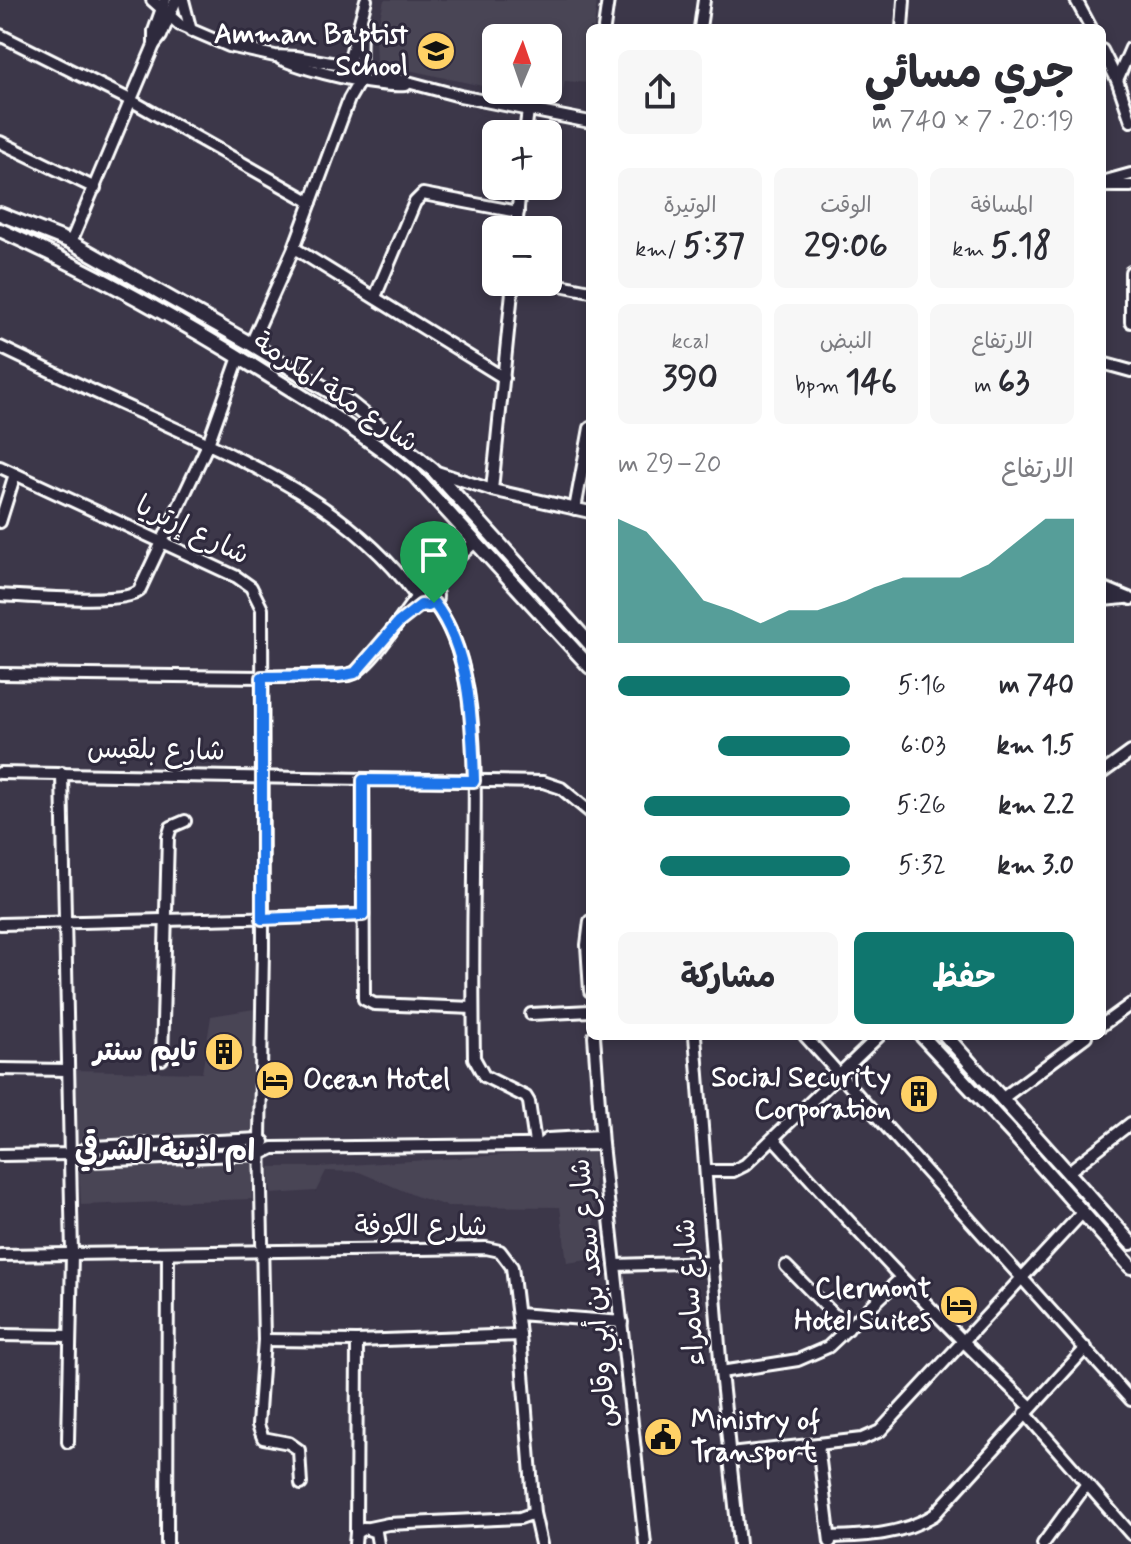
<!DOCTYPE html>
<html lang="ar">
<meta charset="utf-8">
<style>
:root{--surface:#fff;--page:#f7f7f7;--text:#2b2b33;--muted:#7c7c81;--accent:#0f766e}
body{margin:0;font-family:Mynerve,"Playpen Sans Arabic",sans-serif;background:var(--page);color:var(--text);direction:rtl;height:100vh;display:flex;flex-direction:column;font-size:30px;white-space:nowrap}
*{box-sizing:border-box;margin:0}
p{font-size:26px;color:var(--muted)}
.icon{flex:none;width:44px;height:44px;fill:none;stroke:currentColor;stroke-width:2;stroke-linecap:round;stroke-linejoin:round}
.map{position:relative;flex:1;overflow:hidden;direction:ltr}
.drawer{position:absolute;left:586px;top:24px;width:520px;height:1016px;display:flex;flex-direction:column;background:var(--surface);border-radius:12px;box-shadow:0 4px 12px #0003;direction:rtl}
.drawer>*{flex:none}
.needle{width:52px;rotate:2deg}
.buttons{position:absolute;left:482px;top:24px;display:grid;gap:16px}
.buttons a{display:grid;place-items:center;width:80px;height:80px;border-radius:12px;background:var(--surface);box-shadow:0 4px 12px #0003;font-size:40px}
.pin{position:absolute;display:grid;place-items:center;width:68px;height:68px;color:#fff;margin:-82px -34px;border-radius:50% 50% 50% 0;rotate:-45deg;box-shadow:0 0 8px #0007}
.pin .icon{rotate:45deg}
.round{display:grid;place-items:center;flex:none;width:84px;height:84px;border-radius:12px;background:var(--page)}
.headline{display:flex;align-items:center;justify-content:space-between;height:136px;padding:0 32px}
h1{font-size:44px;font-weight:700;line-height:60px}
.stats{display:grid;grid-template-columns:repeat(3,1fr);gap:12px;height:136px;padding:8px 32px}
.stats div{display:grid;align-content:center;border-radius:12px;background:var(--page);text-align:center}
.stats b{font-size:34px;font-weight:700}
.stats small{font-size:22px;font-weight:400}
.stats p{font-size:22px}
.chart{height:224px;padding:16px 32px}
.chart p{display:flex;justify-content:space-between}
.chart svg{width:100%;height:144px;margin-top:8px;fill:var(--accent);opacity:.7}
.action{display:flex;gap:16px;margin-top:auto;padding:16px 32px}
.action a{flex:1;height:92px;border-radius:12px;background:var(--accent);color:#fff;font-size:32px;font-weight:700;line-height:92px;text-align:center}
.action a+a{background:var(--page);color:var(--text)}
ul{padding:0 32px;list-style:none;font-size:26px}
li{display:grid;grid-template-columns:128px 96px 1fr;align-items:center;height:60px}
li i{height:20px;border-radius:10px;background:var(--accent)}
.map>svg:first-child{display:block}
</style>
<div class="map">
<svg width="1131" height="1544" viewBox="0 0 1131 1544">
<rect width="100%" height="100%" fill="#3c3749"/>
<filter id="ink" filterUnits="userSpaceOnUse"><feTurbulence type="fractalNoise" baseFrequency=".0125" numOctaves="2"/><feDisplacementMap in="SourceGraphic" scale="16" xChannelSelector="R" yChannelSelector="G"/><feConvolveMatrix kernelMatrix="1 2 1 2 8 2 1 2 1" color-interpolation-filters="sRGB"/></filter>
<g filter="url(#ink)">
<g fill="#494455">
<polygon points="384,0 597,0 594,28 590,28 589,83 565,81 560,103 499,90 548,90 548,38 496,38 496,89 376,63 375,39"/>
<polygon points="254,1009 252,1199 81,1205 74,1070 202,1073 211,1016"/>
<polygon points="594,1149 595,1259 567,1263 560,1207 447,1206 418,1197 359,1172 326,1171 316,1191 272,1194 270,1186 270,1167 318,1167"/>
</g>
<polygon fill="#555060" stroke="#aaa8b0" stroke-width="2" points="548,38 557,40 548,98 520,92 520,90 548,90"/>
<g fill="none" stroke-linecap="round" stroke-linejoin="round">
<g stroke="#fff" stroke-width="16">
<g id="minor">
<polyline points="152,0 180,25 229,46 275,56 296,57 348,66 460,96 590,122"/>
<polyline points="183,0 191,31"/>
<polyline points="1076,0 1091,28"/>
<polyline points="604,28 608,0"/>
<polyline points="700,28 704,0"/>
<polyline points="902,28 904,0"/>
<polyline points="0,35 132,101 311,202"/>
<polyline points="154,45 154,31 165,0"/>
<polyline points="1102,50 1117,80 1131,121"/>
<path d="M 281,59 C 311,72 374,87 406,85"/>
<polyline points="347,69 366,0"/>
<polyline points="1117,80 1131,48"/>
<polyline points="525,134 528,110"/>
<polyline points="0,142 95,188"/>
<polyline points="1102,182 1131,174"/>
<polyline points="1104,186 1131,186"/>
<polyline points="516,230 520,186"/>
<polyline points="71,242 154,45 161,36 176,0"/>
<polyline points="294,248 504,378"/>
<polyline points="1131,272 1131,322"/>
<polyline points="545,282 590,291"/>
<polyline points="375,297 415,202 423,194 518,212"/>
<polyline points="251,344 294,248 349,99 360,80 361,20"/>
<path d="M 0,347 C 50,371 100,395 150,417 C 248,462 351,506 416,596"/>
<polyline points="1102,363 1131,371"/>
<polyline points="0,467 237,577 251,587 262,609 263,947 260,1139 264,1340 258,1425 263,1438 289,1443 299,1450 301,1484"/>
<polyline points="434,471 492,490 590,512"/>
<polyline points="492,490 513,282"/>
<polyline points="575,509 590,428"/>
<polyline points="0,522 15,474"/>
<circle cx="427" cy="596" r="10"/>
<polyline points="427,586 476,541"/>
<polyline points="1102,587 1131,599"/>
<path d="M 0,595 C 26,596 123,605 139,591 L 208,444 L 239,357"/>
<polyline points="1102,600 1125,598"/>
<path d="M 434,603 C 484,667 474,798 474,876 C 473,936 473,997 474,1058 L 484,1076 L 526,1097 L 529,1102 L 535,1143"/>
<path d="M 0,674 L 262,677 L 349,675 C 372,668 400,617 416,598"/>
<polyline points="0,773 543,782 561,788 590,812"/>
<polyline points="62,773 72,1254 68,1442"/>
<polyline points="1102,773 1131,752"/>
<polyline points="363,780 364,999 374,1004 473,1008"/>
<polyline points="590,921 587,945 590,991"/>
<polyline points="0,924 363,915"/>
<polyline points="531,1014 590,1011"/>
<polyline points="1102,1025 1131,1004"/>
<polyline points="594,1036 602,1144 645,1544"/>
<polyline points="695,1036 721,1372 739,1544"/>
<polyline points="805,1036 1131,1400"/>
<polyline points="162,1059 168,837 171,827 185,821"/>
<polyline points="0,1069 67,1070"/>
<polyline points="1003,1098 1086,1036"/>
<path d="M 774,1139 C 857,1231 940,1322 1031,1407"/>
<polyline points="543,1143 548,1139 601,1136"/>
<polyline points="70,1154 91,1161 261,1154 273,1148 602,1144"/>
<polyline points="0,1155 70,1154 92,1147 260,1139 264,1142"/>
<polyline points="706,1171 733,1171 745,1165 879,1036"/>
<polyline points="1068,1172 1131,1123"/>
<polyline points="0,1255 486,1248 500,1251 512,1267 520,1335 534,1513 541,1544"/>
<polyline points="616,1265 713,1262"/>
<polyline points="786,1266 848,1329"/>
<polyline points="518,1314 622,1322"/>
<polyline points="0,1335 70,1336"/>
<polyline points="264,1340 357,1341 520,1335"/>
<polyline points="721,1372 798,1360 828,1347 900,1279"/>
<polyline points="1025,1413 1131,1534"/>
<polyline points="818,1445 830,1542"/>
<polyline points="730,1454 862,1439 880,1431 1082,1213"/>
<polyline points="369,1528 388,1524 520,1518 534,1513"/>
<polyline points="356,1533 357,1341"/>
<path d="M 830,1537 C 866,1536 902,1535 934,1515 L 1086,1348"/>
<polyline points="167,1544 168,1253"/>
<polyline points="355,1544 356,1533 365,1528 376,1532 378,1544"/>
<polyline points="1043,1544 1086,1485"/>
</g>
</g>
<g stroke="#fff" stroke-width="18">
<g id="major">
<polyline points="0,214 71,242 251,344 351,404 433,470 590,644"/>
<path d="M 0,230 C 91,271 178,319 263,372 C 315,404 367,436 414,475 L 590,667"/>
<polyline points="922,1036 1016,1137 1131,1267"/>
<polyline points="946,1036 1131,1243"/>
</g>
</g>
<use href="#minor" stroke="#2f2a3d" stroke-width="10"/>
<use href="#major" stroke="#2f2a3d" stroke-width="12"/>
</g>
</g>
<g fill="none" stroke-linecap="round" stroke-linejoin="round" filter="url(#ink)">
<g stroke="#fff" stroke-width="16">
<path id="route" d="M 434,603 C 471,651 472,723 474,781 L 363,780 L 363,915 L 262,919 L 262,677 L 339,676 L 355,673 L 398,623 L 421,605 L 428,606 Z"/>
</g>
<use href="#route" stroke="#1a73e8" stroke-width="10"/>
</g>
<defs>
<g id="school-disc" transform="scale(2)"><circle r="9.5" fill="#ffd166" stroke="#2f2a3d"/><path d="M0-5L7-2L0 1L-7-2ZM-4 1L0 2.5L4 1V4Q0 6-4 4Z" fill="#111"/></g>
<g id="building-disc" transform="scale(2)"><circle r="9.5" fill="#ffd166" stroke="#2f2a3d"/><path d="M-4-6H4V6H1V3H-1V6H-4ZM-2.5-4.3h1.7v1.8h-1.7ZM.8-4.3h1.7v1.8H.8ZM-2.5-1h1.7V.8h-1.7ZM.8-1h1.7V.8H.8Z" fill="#111"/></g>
<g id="hotel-disc" transform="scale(2)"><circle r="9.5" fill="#ffd166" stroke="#2f2a3d"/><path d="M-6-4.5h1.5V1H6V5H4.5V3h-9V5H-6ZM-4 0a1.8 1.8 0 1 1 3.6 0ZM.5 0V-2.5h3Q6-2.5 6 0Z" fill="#111"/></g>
<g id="civic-disc" transform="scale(2)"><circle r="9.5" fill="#ffd166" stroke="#2f2a3d"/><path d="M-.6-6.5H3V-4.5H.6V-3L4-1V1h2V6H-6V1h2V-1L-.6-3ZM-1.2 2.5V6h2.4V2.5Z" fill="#111"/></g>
</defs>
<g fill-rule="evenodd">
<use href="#school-disc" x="436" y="51"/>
<use href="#building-disc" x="224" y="1052"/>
<use href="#hotel-disc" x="275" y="1080"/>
<use href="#building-disc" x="919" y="1094"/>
<use href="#hotel-disc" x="959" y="1305"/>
<use href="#civic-disc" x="663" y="1437"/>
</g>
<g text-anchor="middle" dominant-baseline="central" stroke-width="6" stroke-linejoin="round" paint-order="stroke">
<g font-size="28" font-weight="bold" fill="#fff" stroke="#2f2a3d" text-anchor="end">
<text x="408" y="35">Amman Baptist<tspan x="408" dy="32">School</tspan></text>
<text x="196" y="1052">تايم سنتر</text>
<text x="891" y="1078">Social Security<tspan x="891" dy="32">Corporation</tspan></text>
<text x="303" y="1080" text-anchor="start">Ocean Hotel</text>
<text x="931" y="1289">Clermont<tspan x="931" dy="32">Hotel Suites</tspan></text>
<text x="691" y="1421" text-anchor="start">Ministry of<tspan x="691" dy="32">Transport</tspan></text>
</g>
<g font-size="28" fill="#fff" stroke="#2f2a3d">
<text transform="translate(335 393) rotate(34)">شارع مكة المكرمة</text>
<text transform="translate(192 531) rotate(26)">شارع إرتريا</text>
<text transform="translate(156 751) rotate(1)">شارع بلقيس</text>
<text x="421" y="1227">شارع الكوفة</text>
<text transform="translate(691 1292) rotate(-94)">شارع سامراء</text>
<text transform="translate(595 1293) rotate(-96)">شارع سعد بن أبي وقاص</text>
</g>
<g font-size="30" font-weight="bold" fill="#fff" stroke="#2f2a3d">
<text x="165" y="1151">ام اذينة الشرقي</text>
</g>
</g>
</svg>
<div class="buttons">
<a><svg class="needle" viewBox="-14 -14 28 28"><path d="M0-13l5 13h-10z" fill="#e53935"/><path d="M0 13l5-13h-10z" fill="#7c7c81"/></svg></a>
<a>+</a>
<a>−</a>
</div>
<div class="pin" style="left:434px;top:603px;background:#1e9e55"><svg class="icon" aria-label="arrive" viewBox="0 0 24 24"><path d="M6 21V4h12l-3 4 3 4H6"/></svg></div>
<section class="drawer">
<div class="headline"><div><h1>جري مسائي</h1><p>20:19 · 7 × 740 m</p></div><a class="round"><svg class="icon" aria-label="share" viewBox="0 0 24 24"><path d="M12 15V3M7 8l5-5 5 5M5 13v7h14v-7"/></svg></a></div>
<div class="stats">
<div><p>المسافة</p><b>5.18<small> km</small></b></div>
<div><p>الوقت</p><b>29:06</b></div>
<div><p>الوتيرة</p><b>5:37<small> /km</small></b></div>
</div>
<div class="stats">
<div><p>الارتفاع</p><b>63<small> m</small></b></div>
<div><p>النبض</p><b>146<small> bpm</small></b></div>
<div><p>kcal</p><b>390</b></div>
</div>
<div class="chart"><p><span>الارتفاع</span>20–29 m</p>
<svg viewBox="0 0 160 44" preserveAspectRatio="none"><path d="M0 44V6L10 10L20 20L30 31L40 34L50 38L60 34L70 34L80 31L90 27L100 24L110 24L120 24L130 20L140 13L150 6L160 6V44z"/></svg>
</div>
<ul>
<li><b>740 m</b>5:16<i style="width:100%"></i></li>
<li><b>1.5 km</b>6:03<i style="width:57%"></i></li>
<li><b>2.2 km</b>5:26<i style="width:89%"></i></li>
<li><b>3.0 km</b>5:32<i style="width:82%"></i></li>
</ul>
<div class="action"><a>حفظ</a><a>مشاركة</a></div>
</section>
</div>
